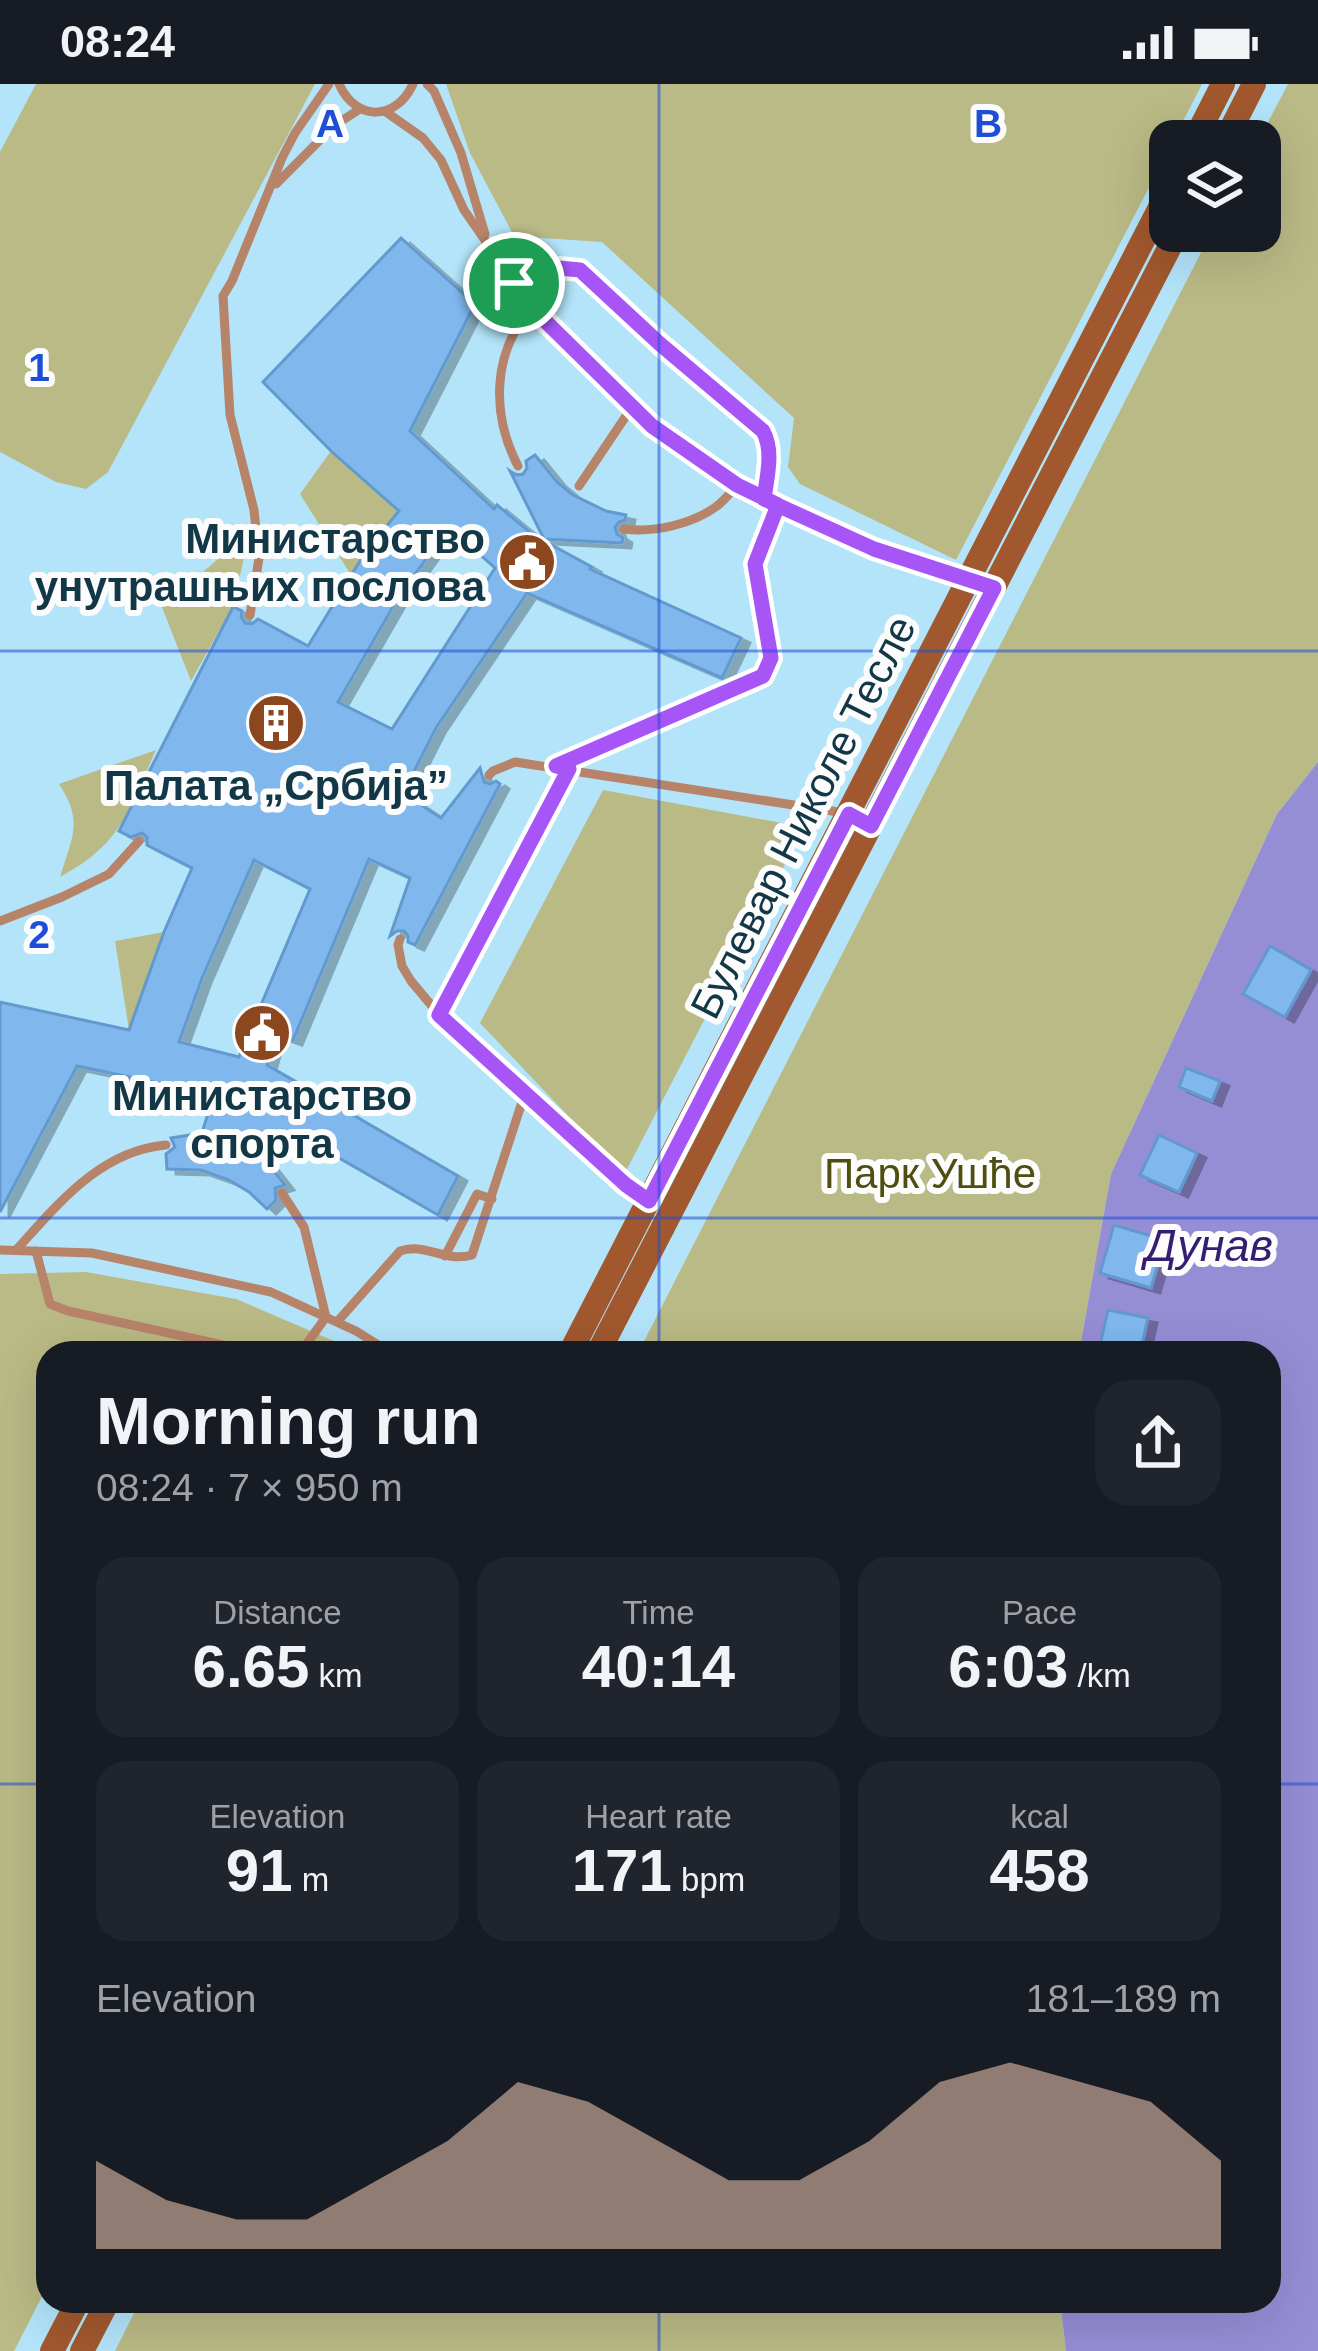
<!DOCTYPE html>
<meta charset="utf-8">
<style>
:root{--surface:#171b24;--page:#20242c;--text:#f1f3f6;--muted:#9ea1a6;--accent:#c4a695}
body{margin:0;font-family:Helvetica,sans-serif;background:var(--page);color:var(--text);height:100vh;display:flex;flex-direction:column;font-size:45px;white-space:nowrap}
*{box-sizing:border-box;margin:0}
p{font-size:39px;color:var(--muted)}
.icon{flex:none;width:66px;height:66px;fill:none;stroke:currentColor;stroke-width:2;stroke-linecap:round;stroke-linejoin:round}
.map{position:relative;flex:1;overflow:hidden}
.side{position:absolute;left:36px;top:1257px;width:1245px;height:972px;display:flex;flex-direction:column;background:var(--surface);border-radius:36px;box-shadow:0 12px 48px #0002}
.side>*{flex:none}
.fabs{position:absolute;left:1149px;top:36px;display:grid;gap:24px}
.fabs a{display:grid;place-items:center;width:132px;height:132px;border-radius:24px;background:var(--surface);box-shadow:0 12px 48px #0002;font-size:60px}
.pin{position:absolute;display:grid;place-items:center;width:102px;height:102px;color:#fff;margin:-51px;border:6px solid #fff;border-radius:50%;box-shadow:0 3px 12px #0007}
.round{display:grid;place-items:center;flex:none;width:126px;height:126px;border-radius:36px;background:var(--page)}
.head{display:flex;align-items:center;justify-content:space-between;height:204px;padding:0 60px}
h1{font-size:66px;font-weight:700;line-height:90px}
.figures{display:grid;grid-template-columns:repeat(3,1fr);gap:18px;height:204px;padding:12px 60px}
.figures div{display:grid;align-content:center;border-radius:30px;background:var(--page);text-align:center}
.figures b{font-size:60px;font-weight:700}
.figures small{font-size:33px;font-weight:400}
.figures p{font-size:33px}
.chart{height:336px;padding:24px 60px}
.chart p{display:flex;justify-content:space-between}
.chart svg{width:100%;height:216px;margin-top:12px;fill:var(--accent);opacity:.7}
.status{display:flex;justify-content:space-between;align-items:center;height:84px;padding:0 60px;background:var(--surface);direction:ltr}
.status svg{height:33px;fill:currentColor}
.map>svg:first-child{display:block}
</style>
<div class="status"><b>08:24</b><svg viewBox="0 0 49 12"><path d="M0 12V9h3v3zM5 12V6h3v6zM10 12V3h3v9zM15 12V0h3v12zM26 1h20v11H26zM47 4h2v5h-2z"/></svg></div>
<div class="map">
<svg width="1318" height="2267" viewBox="0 0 1318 2267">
<defs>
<filter id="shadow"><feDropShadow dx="9" dy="5" stdDeviation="0" flood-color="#0004"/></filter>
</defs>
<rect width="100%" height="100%" fill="#b3e4fa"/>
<g fill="#baba86">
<polygon points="36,0 315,0 108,388 86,405 56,398 0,368 0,68"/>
<polygon points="446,0 1202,0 1173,57 1170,57 1170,63 956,476 800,400 788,383 794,334 602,158 514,152 470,69"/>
<polygon points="1288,0 1318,0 1318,678 1277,730 1111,1090 1079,1269 638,1269 1212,147 1260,147 1258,57"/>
<polygon points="331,367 399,427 366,467 351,491 300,410"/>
<path d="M 237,453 L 244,474 L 233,522 L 191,597 L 156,508 C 196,499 211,484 237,453 Z"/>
<path d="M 156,666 C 128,727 123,759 60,793 C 72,753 84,738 59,700 Z"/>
<polygon points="603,706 804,743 624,1091 480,939"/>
<polygon points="164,848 129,946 115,857"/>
<polygon points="86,1188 236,1215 362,1269 48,1269 48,2201 14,2267 0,2267 0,1190"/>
<polygon points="140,2217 1060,2217 1066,2267 115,2267"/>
</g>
<polygon fill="#968ed5" points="1318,678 1318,2267 1066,2267 1060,2217 1269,2217 1269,1269 1079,1269 1111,1090 1277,730"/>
<g fill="#80b8ee" stroke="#6299ce" stroke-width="3" fill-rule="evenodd" filter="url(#shadow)">
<path d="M 401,154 L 475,220 L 410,347 L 494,425 L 497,421 L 548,463 L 546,458 L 592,483 L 590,485 L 741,554 L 722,594 L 527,509 L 436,644 L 403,709 L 441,734 L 480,684 L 484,698 L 490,700 L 496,697 L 500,700 L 415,861 L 408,858 L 408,852 L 404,847 L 397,847 L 390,852 L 410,794 L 369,775 L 293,956 L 276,950 L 267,981 L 458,1092 L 438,1131 L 294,1048 L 291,1052 L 282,1046 L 266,1077 L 285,1101 L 275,1104 L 276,1116 L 267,1125 L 249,1108 L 229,1096 L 201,1086 L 167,1085 L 166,1070 L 175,1063 L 171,1054 L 202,1049 L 212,1016 L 186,1009 L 187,1005 L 77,982 L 0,1128 L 0,918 L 129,946 L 164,848 L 192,784 L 147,761 L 147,753 L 142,749 L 131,753 L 119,747 L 233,523 L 242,527 L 241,533 L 245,539 L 252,540 L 258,535 L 308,562 L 366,467 L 399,427 L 331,367 L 263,298 ZM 449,443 L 495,484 L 392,645 L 338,618 L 398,514 ZM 254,776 L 310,805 L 239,973 L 179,958 L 202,894 Z"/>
<polygon points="535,371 557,398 573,411 606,427 626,431 625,436 619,438 615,443 617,450 623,454 622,459 544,455 510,387 516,391 523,390 527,384 526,377"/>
<polygon points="1270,862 1311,886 1285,933 1243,910"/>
<polygon points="1186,984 1220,997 1212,1017 1179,1003"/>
<polygon points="1159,1051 1197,1069 1179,1108 1140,1091"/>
<polygon points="1114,1141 1165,1156 1151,1204 1100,1189"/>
<polygon points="1108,1226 1148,1234 1140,1269 1100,1261"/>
</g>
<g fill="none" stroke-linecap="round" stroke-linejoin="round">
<g stroke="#b7846a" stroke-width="9">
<path d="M 339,0 C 356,38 396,37 413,0"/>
<polyline points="427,0 434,7 461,69 485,150"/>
<polyline points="386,28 423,54 441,76 464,126 532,224 652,342 737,401 764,415 874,465 966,494"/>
<polyline points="276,100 335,41 360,25"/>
<path d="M 514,199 L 559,184 L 580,186 L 660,259 L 763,347 C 774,367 767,392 764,415"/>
<path d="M 518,382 C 491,330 492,268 532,224"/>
<polyline points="579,402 632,323"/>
<path d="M 624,445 C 654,449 693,440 717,422 C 724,417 731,408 737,401"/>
<polyline points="250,531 259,474 254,426 230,331 223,212 232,197 282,74 295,49 329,0"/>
<polyline points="556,683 763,592 771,574 755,480 778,421"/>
<polyline points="489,691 493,687 515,678 845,729"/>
<polyline points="0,837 62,813 109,790 139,757"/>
<polyline points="400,855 398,861 402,882 411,897 442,934 626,1101 647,1115"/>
<polyline points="439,930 569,685"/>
<polyline points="282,1109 304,1143 326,1233 300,1269"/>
<path d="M 17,1165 C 59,1119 100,1067 166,1061"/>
<polyline points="0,1166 92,1169 271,1208 356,1247 391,1269"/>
<polyline points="36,1167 50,1220 68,1227 260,1269"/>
<polyline points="445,1172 477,1110 492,1115"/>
<path d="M 337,1238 L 400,1167 C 425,1158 445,1179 472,1171 L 525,1009"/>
</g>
<g stroke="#a1582e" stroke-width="24">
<polyline points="1194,57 1223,0"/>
<polyline points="1225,57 1254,0"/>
<polyline points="570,1269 1170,104"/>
<polyline points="598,1269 1178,147"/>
<polyline points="52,2267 78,2217"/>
<polyline points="82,2267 108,2217"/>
</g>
</g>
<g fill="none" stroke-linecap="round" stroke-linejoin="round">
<g stroke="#fff" stroke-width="24">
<path id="route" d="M 514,199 L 532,224 L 652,342 L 737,401 L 778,421 L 755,480 L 771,574 L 763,592 L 556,682 L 569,685 L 439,931 L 626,1101 L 649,1117 L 849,730 L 871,742 L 994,504 L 874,465 L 764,415 C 767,392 774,367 763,347 L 660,260 L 580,186 L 559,184 L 514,199"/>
</g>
<use href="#route" stroke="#a855f7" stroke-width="15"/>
</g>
<path fill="none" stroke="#1d4ed8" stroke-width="3" stroke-opacity="0.55" d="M 659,0 L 659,1269M 0,567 L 1318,567M 0,1134 L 1318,1134M 0,1700 L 48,1700M 1269,1700 L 1318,1700M 659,2217 L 659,2267"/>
<defs>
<g id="civic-disc" transform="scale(3)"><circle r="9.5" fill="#8d471e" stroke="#fcfcfc"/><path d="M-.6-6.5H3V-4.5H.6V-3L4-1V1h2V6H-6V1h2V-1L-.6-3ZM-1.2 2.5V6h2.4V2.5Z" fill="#fff"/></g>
<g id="building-disc" transform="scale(3)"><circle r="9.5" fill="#8d471e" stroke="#fcfcfc"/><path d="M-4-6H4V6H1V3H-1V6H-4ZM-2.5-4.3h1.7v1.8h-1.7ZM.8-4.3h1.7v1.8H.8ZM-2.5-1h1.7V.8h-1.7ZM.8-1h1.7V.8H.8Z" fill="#fff"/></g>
</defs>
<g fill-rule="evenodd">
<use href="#civic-disc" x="527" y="478"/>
<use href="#building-disc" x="276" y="639"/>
<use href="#civic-disc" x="262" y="949"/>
</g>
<g text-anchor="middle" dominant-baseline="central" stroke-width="12" stroke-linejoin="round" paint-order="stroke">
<g font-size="42" font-weight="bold" fill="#123746" stroke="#fcfcfc">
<text x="485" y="454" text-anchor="end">Министарство<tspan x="485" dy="48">унутрашњих послова</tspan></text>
<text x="276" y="701">Палата „Србија”</text>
<text x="262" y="1011">Министарство<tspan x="262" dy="48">спорта</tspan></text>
</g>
<g font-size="42" fill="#123746" stroke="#fcfcfc">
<text transform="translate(803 733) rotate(-63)">Булевар Николе Тесле</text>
</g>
<g font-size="42" fill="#4f4e10" stroke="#fcfcfc">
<text x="930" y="1089">Парк Ушће</text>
</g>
<g font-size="45" font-style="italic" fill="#341e71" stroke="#fcfcfc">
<text x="1209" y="1161">Дунав</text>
</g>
</g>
<g font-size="39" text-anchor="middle" font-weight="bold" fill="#1d4ed8" stroke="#fcfcfc" stroke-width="12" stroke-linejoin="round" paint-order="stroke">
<text x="330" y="53">A</text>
<text x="988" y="53">B</text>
<text x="39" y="297">1</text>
<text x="39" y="864">2</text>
</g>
</svg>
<div class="fabs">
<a><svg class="icon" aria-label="layers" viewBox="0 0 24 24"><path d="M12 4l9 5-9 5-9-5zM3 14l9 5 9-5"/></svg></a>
</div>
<div class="pin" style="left:514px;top:199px;background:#1e9e55"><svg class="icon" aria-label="arrive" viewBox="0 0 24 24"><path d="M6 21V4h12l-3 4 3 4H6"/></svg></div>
<section class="side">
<div class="head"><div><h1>Morning run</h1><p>08:24 · 7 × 950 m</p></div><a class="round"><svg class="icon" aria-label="share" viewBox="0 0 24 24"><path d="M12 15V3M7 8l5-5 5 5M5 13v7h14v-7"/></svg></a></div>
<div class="figures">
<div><p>Distance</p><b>6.65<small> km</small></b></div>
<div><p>Time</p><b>40:14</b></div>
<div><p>Pace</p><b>6:03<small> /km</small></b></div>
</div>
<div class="figures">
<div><p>Elevation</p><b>91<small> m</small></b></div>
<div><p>Heart rate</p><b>171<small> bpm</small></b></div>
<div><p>kcal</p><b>458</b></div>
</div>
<div class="chart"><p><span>Elevation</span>181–189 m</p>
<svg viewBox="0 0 160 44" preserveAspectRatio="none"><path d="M0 44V26L10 34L20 38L30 38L40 30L50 22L60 10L70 14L80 22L90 30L100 30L110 22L120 10L130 6L140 10L150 14L160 26V44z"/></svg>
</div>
</section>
</div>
